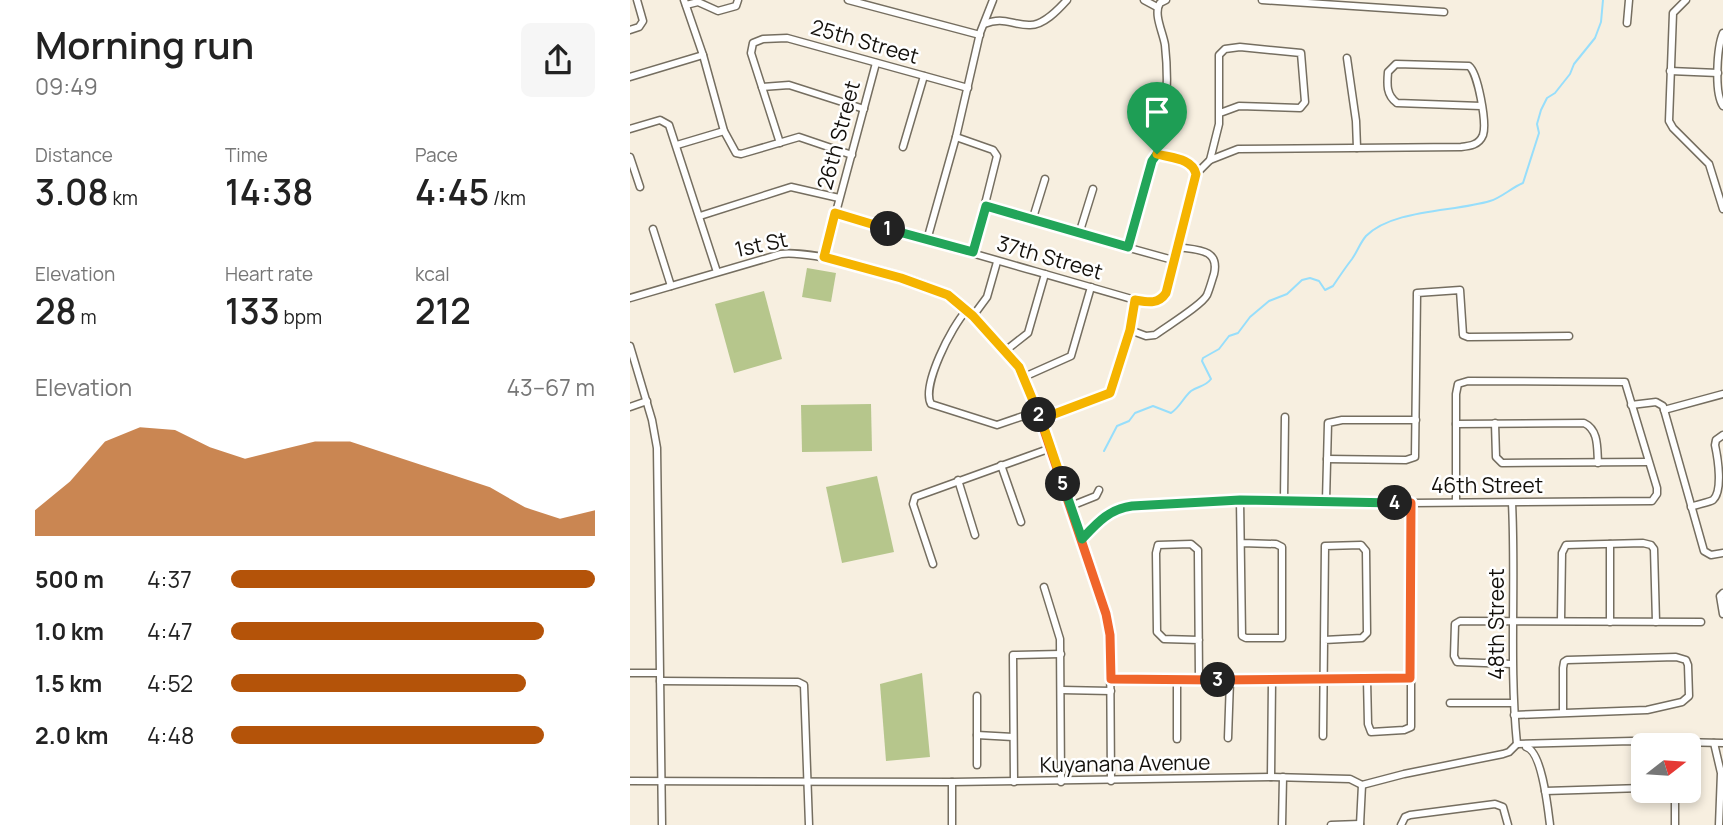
<!DOCTYPE html>
<meta charset="utf-8">
<style>
:root{--surface:#fff;--page:#f6f6f6;--text:#222;--muted:#767676;--accent:#b45309}
body{margin:0;font-family:Manrope,sans-serif;background:var(--page);color:var(--text);height:100vh;display:flex;flex-direction:column;font-size:26px;white-space:nowrap}
*{box-sizing:border-box;margin:0}
p{font-size:23px;color:var(--muted)}
.icon{flex:none;width:38px;height:38px;fill:none;stroke:currentColor;stroke-width:2;stroke-linecap:round;stroke-linejoin:round}
.map{position:relative;flex:1;overflow:hidden}
.drawer{display:flex;flex-direction:column;background:var(--surface);width:630px}
.drawer>*{flex:none}
.needle{width:46px;rotate:73deg}
.buttons{position:absolute;left:1001px;top:733px;display:grid;gap:14px}
.buttons a{display:grid;place-items:center;width:70px;height:70px;border-radius:10px;background:var(--surface);box-shadow:0 4px 10px #0003;font-size:35px}
.pin{position:absolute;display:grid;place-items:center;width:60px;height:60px;color:#fff;margin:-72px -30px;border-radius:50% 50% 50% 0;rotate:-45deg;box-shadow:0 0 7px #0007}
.pin .icon{rotate:45deg}
.km{position:absolute;width:35px;height:35px;margin:-18px;border-radius:50%;background:#222;color:#fff;font-size:19px;line-height:35px;text-align:center}
.round{display:grid;place-items:center;flex:none;width:74px;height:74px;border-radius:10px;background:var(--page)}
.summary{display:flex;align-items:center;justify-content:space-between;height:119px;padding:0 35px}
h1{font-size:38px;font-weight:600;line-height:52px}
.stats{display:grid;grid-template-columns:repeat(3,1fr);gap:10px;height:119px;padding:7px 35px}
.stats div{display:grid;align-content:center}
.stats b{font-size:35px;font-weight:600}
.stats small{font-size:19px;font-weight:400}
.stats p{font-size:19px}
.chart{height:196px;padding:14px 35px}
.chart p{display:flex;justify-content:space-between}
.chart svg{width:100%;height:126px;margin-top:7px;fill:var(--accent);opacity:.7}
ul{padding:0 35px;list-style:none;font-size:23px}
li{display:grid;grid-template-columns:112px 84px 1fr;align-items:center;height:52px}
li i{height:18px;border-radius:9px;background:var(--accent)}
main{display:flex;flex:1;min-height:0}
.map>svg:first-child{display:block}
</style>
<main>
<section class="drawer">
<div class="summary"><div><h1>Morning run</h1><p>09:49</p></div><a class="round"><svg class="icon" aria-label="share" viewBox="0 0 24 24"><path d="M12 15V3M7 8l5-5 5 5M5 13v7h14v-7"/></svg></a></div>
<div class="stats">
<div><p>Distance</p><b>3.08<small> km</small></b></div>
<div><p>Time</p><b>14:38</b></div>
<div><p>Pace</p><b>4:45<small> /km</small></b></div>
</div>
<div class="stats">
<div><p>Elevation</p><b>28<small> m</small></b></div>
<div><p>Heart rate</p><b>133<small> bpm</small></b></div>
<div><p>kcal</p><b>212</b></div>
</div>
<div class="chart"><p><span>Elevation</span>43–67 m</p>
<svg viewBox="0 0 160 44" preserveAspectRatio="none"><path d="M0 44V35L10 25L20 11L30 6L40 7L50 13L60 17L70 14L80 11L90 11L100 15L110 19L120 23L130 27L140 34L150 38L160 35V44z"/></svg>
</div>
<ul>
<li><b>500 m</b>4:37<i style="width:100%"></i></li>
<li><b>1.0 km</b>4:47<i style="width:86%"></i></li>
<li><b>1.5 km</b>4:52<i style="width:81%"></i></li>
<li><b>2.0 km</b>4:48<i style="width:86%"></i></li>
</ul>
</section>
<div class="map">
<svg width="1093" height="825" viewBox="0 0 1093 825">
<rect width="100%" height="100%" fill="#f7efe0"/>
<g fill="#b6c68c">
<polygon points="177,268 206,273 201,302 172,297"/>
<polygon points="134,291 152,359 104,373 85,304"/>
<polygon points="241,404 242,451 172,452 171,405"/>
<polygon points="247,476 264,552 212,563 196,487"/>
<polygon points="292,673 300,757 256,761 250,684"/>
</g>
<g fill="none" stroke-linecap="round" stroke-linejoin="round">
<path stroke="#97defb" stroke-width="2" d="M 474,451 L 487,426 L 499,421 L 505,413 L 523,406 L 541,413 C 550,407 553,398 561,391 C 568,386 575,387 581,379 L 572,361 L 573,358 L 589,349 L 599,336 L 608,333 L 620,317 L 639,301 L 657,294 L 672,280 L 680,278 L 689,281 L 695,290 L 703,286 C 709,277 715,268 722,259 C 727,252 730,243 736,236 C 763,209 824,212 860,201 C 871,198 881,188 893,183 L 909,133 L 907,124 L 911,110 L 917,98 L 925,93 L 940,74 L 944,64 L 965,38 L 971,22 L 973,0"/>
<g stroke="#756e60" stroke-width="9">
<g id="minor">
<polyline points="54,0 73,55 94,131 106,153 111,154 169,137 222,155"/>
<polyline points="218,0 350,35"/>
<polyline points="514,0 527,7"/>
<polyline points="632,0 814,12"/>
<polyline points="1056,0 1043,13 1039,121 1043,128 1079,164 1093,209"/>
<polyline points="56,5 68,2 88,11 106,6 108,0"/>
<polyline points="997,23 999,0"/>
<path d="M 354,24 C 374,16 381,25 399,25 C 413,26 428,10 437,0"/>
<polyline points="0,30 9,27 13,21 7,0"/>
<path d="M 1093,33 C 1087,47 1084,93 1093,106"/>
<polyline points="717,58 726,121 727,148"/>
<polyline points="1040,71 1088,73"/>
<polyline points="0,77 73,55"/>
<polyline points="132,87 159,85 234,109"/>
<polyline points="0,129 30,120 39,125 87,272"/>
<polyline points="326,137 363,150 367,156 343,252"/>
<polyline points="150,143 121,53 123,43 133,39 157,38 338,88"/>
<polyline points="47,145 94,131"/>
<polyline points="273,147 294,76"/>
<path d="M 527,154 C 537,118 539,82 535,45 C 533,32 523,14 530,3 L 536,0"/>
<polyline points="0,157 10,187"/>
<polyline points="580,160 589,124 589,55 595,49 610,47 671,53 675,102 670,108 609,106 590,113"/>
<polyline points="356,206 402,221 543,260"/>
<path d="M 205,213 C 305,243 405,271 505,300 C 517,302 528,305 535,293 L 566,174 L 580,160 L 608,149 L 831,147 C 840,146 849,145 853,135 C 857,123 848,73 839,66 L 766,64 L 758,72 C 757,84 756,95 767,103 L 851,106"/>
<polyline points="70,216 161,187 209,198"/>
<polyline points="402,221 415,179"/>
<polyline points="23,229 41,286"/>
<polyline points="449,234 463,189"/>
<polyline points="297,240 326,137 350,33 363,0"/>
<path d="M 497,247 L 522,161 L 527,154 C 541,158 562,158 566,174"/>
<polyline points="194,257 246,63"/>
<path d="M 0,298 L 151,254 C 178,249 295,279 317,295 C 338,309 380,350 392,372 L 421,448 L 476,614 L 480,635 L 481,781"/>
<path d="M 336,311 C 322,326 291,386 301,404 L 367,425 L 408,411"/>
<polyline points="343,316 357,297 367,262"/>
<path d="M 500,330 L 516,336 L 525,335 C 537,326 572,305 577,295 C 580,288 582,280 584,274 C 590,248 566,250 547,247"/>
<polyline points="0,346 22,420 27,448 32,825"/>
<polyline points="375,351 398,333 415,274"/>
<polyline points="394,377 441,356 461,287"/>
<polyline points="1001,405 1026,402 1033,406 1074,551 1081,555 1093,553"/>
<polyline points="0,407 17,401"/>
<polyline points="1034,410 1093,394"/>
<polyline points="411,419 472,398 480,393 500,330 505,300"/>
<polyline points="865,423 866,457 872,463 1018,462"/>
<path d="M 826,424 L 954,423 C 969,430 967,448 968,463"/>
<polyline points="697,459 776,460 785,457 787,293 830,290 833,335 838,337 939,336"/>
<polyline points="371,465 391,522"/>
<polyline points="328,480 345,535"/>
<polyline points="610,500 612,636 616,638 652,638 652,547 646,544 612,543"/>
<polyline points="654,500 655,417"/>
<polyline points="696,501 698,423 712,420 786,420"/>
<path d="M 882,503 C 886,584 879,664 887,744"/>
<polyline points="441,506 466,496 469,490"/>
<path d="M 1061,507 C 1068,504 1077,503 1083,500 C 1093,491 1088,459 1085,445 L 1086,440 L 1093,435"/>
<path d="M 452,539 C 467,523 479,509 502,506 L 610,500 L 781,503 L 1022,501 L 1027,494 L 1027,488 L 995,382 L 838,381 L 828,384 L 826,394 L 826,502"/>
<polyline points="980,544 980,622"/>
<polyline points="303,564 283,504 285,497 421,448"/>
<polyline points="414,587 430,639 431,782"/>
<polyline points="1093,593 1090,596 1093,614"/>
<polyline points="931,620 932,553 936,545 1013,543 1021,545 1024,549 1026,622"/>
<polyline points="882,664 827,662 824,656 825,624 830,621 1071,622"/>
<polyline points="0,673 29,673"/>
<polyline points="481,679 642,681 780,678"/>
<polyline points="569,679 568,555 568,550 561,544 528,545 526,553 527,632 534,639 569,640"/>
<polyline points="737,679 738,724 741,732 774,730 781,727 781,503"/>
<polyline points="30,681 168,682 174,685 179,825"/>
<polyline points="432,690 481,691"/>
<polyline points="347,696 347,765"/>
<polyline points="820,703 883,703"/>
<polyline points="884,715 1017,710 1052,702 1059,696 1058,665 1056,660 1046,657 937,660 934,662 933,668 933,712"/>
<polyline points="347,735 383,737"/>
<polyline points="693,736 695,546 731,545 736,551 737,633 732,638 694,640"/>
<polyline points="598,738 600,680"/>
<polyline points="547,739 547,680"/>
<polyline points="1084,743 1091,773 1089,825"/>
<polyline points="887,744 1002,741 1093,743"/>
<path d="M 896,747 C 912,751 918,809 920,825"/>
<polyline points="641,777 642,681"/>
<polyline points="0,781 322,782 641,777 720,779 732,785 774,774 873,754 879,752 887,744"/>
<polyline points="322,782 322,825"/>
<polyline points="384,782 383,655 431,654"/>
<polyline points="915,791 1013,788"/>
<polyline points="1041,791 1045,797 1045,825"/>
<polyline points="652,825 653,777"/>
<polyline points="701,825 730,824"/>
<polyline points="730,825 732,785"/>
<polyline points="771,825 775,817 780,815 865,804 873,807 878,825"/>
</g>
</g>
<use href="#minor" stroke="#fff" stroke-width="6"/>
</g>
<g fill="none" stroke-linecap="round" stroke-linejoin="round">
<g stroke="#fff" stroke-width="14">
<polyline id="split-1" points="258,229 343,252 356,206 498,247 522,161 527,154"/>
</g>
<g stroke="#fff" stroke-width="14">
<polyline id="split-2" points="258,229 205,213 194,257 271,278 318,295 343,316 389,367 409,415"/>
</g>
<g stroke="#fff" stroke-width="14">
<polyline id="split-3" points="409,415 476,614 480,635 481,679 588,680"/>
</g>
<g stroke="#fff" stroke-width="14">
<polyline id="split-4" points="588,680 780,678 781,503 765,503"/>
</g>
<g stroke="#fff" stroke-width="14">
<path id="split-5" d="M 433,484 L 452,539 C 467,523 479,509 502,506 L 610,500 L 765,503"/>
</g>
<g stroke="#fff" stroke-width="14">
<path id="split-6" d="M 433,484 L 411,419 L 480,393 L 500,330 L 505,300 C 517,302 528,305 536,293 L 566,174 C 562,158 541,158 527,154"/>
</g>
<use href="#split-1" stroke="#22a559" stroke-width="9"/>
<use href="#split-2" stroke="#f5b400" stroke-width="9"/>
<use href="#split-3" stroke="#f0652b" stroke-width="9"/>
<use href="#split-4" stroke="#f0652b" stroke-width="9"/>
<use href="#split-5" stroke="#22a559" stroke-width="9"/>
<use href="#split-6" stroke="#f5b400" stroke-width="9"/>
</g>
<g text-anchor="middle" dominant-baseline="central" stroke-width="5" stroke-linejoin="round" paint-order="stroke">
<g font-size="21" fill="#13100b" stroke="#fff">
<text transform="translate(235 41) rotate(16)">25th Street</text>
<text transform="translate(208 135) rotate(-75)">26th Street</text>
<text transform="translate(131 244) rotate(-12)">1st St</text>
<text transform="translate(420 257) rotate(16)">37th Street</text>
<text x="857" y="485">46th Street</text>
<text transform="translate(866 624) rotate(-90)">48th Street</text>
<text transform="translate(495 763) rotate(-1)">Kuyanana Avenue</text>
</g>
</g>
</svg>
<div class="buttons">
<a><svg class="needle" viewBox="-14 -14 28 28"><path d="M0-13l5 13h-10z" fill="#e53935"/><path d="M0 13l5-13h-10z" fill="#767676"/></svg></a>
</div>
<div class="pin" style="left:527px;top:154px;background:#1e9e55"><svg class="icon" aria-label="arrive" viewBox="0 0 24 24"><path d="M6 21V4h12l-3 4 3 4H6"/></svg></div>
<b class="km" style="left:258px;top:229px">1</b>
<b class="km" style="left:409px;top:415px">2</b>
<b class="km" style="left:588px;top:680px">3</b>
<b class="km" style="left:765px;top:503px">4</b>
<b class="km" style="left:433px;top:484px">5</b>
</div>
</main>
